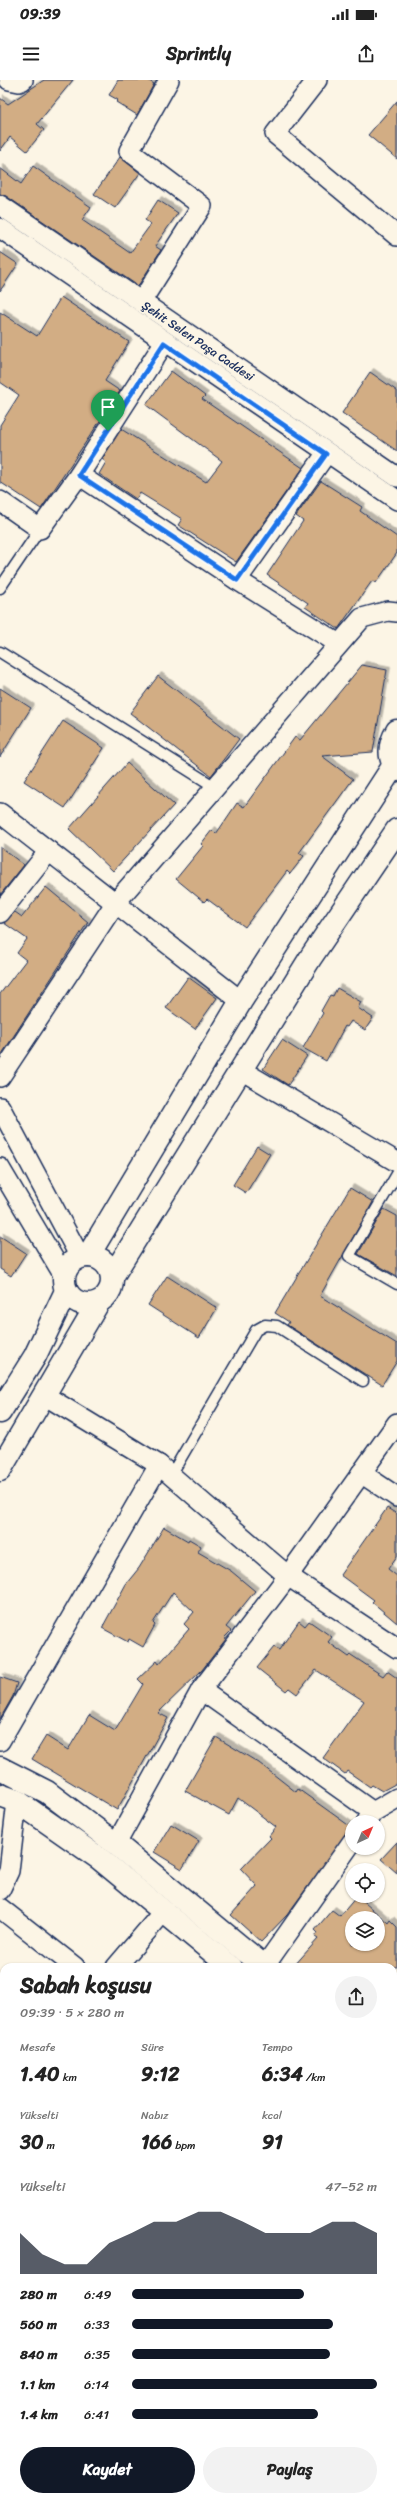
<!DOCTYPE html>
<html lang="tr">
<meta charset="utf-8">
<style>
:root{--surface:#fff;--page:#f2f2f2;--text:#222;--muted:#767676;--accent:#111827}
body{margin:0;font-family:Sriracha,sans-serif;background:var(--page);color:var(--text);height:100vh;display:flex;flex-direction:column;font-size:15px;white-space:nowrap}
*{box-sizing:border-box;margin:0}
p{font-size:13px;color:var(--muted)}
.icon{flex:none;width:22px;height:22px;fill:none;stroke:currentColor;stroke-width:2;stroke-linecap:round;stroke-linejoin:round}
.map{position:relative;flex:1;overflow:hidden}
.panel{position:absolute;left:0px;top:1883px;width:397px;height:538px;display:flex;flex-direction:column;background:var(--surface);border-radius:12px 12px 0 0;box-shadow:0 1px 3px #0004}
.panel>*{flex:none}
.needle{width:26px;rotate:44deg}
.fabs{position:absolute;left:345px;top:1735px;display:grid;gap:8px}
.fabs a{display:grid;place-items:center;width:40px;height:40px;border-radius:50%;background:var(--surface);box-shadow:0 1px 3px #0004;font-size:20px}
.pin{position:absolute;display:grid;place-items:center;width:34px;height:34px;color:#fff;margin:-41px -17px;border-radius:50% 50% 50% 0;rotate:-45deg;box-shadow:0 0 4px #0007}
.pin .icon{rotate:45deg}
.round{display:grid;place-items:center;flex:none;width:42px;height:42px;border-radius:21px;background:var(--page)}
.head{display:flex;align-items:center;justify-content:space-between;height:68px;padding:0 20px}
h1{font-size:22px;font-weight:700;line-height:30px}
.stats{display:grid;grid-template-columns:repeat(3,1fr);gap:6px;height:68px;padding:4px 20px}
.stats div{display:grid;align-content:center}
.stats b{font-size:20px;font-weight:700}
.stats small{font-size:11px;font-weight:400}
.stats p{font-size:11px}
.chart{height:112px;padding:8px 20px}
.chart p{display:flex;justify-content:space-between}
.chart svg{width:100%;height:72px;margin-top:4px;fill:var(--accent);opacity:.7}
.primary-button{display:flex;gap:8px;margin-top:auto;padding:8px 20px}
.primary-button a{flex:1;height:46px;border-radius:24px;background:var(--accent);color:#fff;font-size:16px;font-weight:700;line-height:46px;text-align:center}
.primary-button a+a{background:var(--page);color:var(--text)}
ul{padding:0 20px;list-style:none;font-size:13px}
li{display:grid;grid-template-columns:64px 48px 1fr;align-items:center;height:30px}
li i{height:10px;border-radius:5px;background:var(--accent)}
.status{display:flex;justify-content:space-between;align-items:center;height:28px;padding:0 20px;background:var(--surface);direction:ltr}
.status svg{height:11px;fill:currentColor}
header{display:flex;justify-content:space-between;align-items:center;height:52px;padding:0 20px;background:var(--surface);font-size:18px;font-weight:700}
.map>svg:first-child{display:block}
</style>
<div class="status"><b>09:39</b><svg viewBox="0 0 49 12"><path d="M0 12V9h3v3zM5 12V6h3v6zM10 12V3h3v9zM15 12V0h3v12zM26 1h20v11H26zM47 4h2v5h-2z"/></svg></div>
<header><svg class="icon" aria-label="menu" viewBox="0 0 24 24"><path d="M4 6h16M4 12h16M4 18h16"/></svg>Sprintly<svg class="icon" aria-label="share" viewBox="0 0 24 24"><path d="M12 15V3M7 8l5-5 5 5M5 13v7h14v-7"/></svg></header>
<div class="map">
<svg width="397" height="2421" viewBox="0 0 397 2421">
<defs>
<filter id="shadow"><feDropShadow dx="3.5" dy="-3.5" stdDeviation="0" flood-color="#0004"/></filter>
</defs>
<rect width="100%" height="100%" fill="#fcf5e5"/>
<filter id="ink" filterUnits="userSpaceOnUse"><feTurbulence type="fractalNoise" baseFrequency=".025" numOctaves="2"/><feDisplacementMap in="SourceGraphic" scale="8" xChannelSelector="R" yChannelSelector="G"/><feConvolveMatrix kernelMatrix="1 2 1 2 8 2 1 2 1" color-interpolation-filters="sRGB"/></filter>
<g filter="url(#ink)">
<g fill="#d2ad84" stroke="#1b2f5e" fill-rule="evenodd" filter="url(#shadow)">
<polygon points="44,0 73,0 37,44 44,50 27,71 10,57 0,71 0,18 8,24"/>
<polygon points="118,0 148,0 154,4 137,35 116,22 118,20 109,15"/>
<polygon points="397,21 397,79 368,55"/>
<polygon points="120,77 140,93 115,128 94,114"/>
<polygon points="33,86 91,127 82,140 130,173 151,144 145,140 158,120 178,133 155,166 161,170 138,206 6,116 0,114 0,88 21,104"/>
<polygon points="0,172 18,184 0,211"/>
<polygon points="61,217 129,262 105,301 120,311 41,429 0,402 0,345 19,315 0,302 0,232 37,256"/>
<polygon points="171,291 205,316 202,319 303,388 236,482 178,445 182,439 140,413 136,419 99,394 106,382 102,379 121,349 206,402 222,381 146,325"/>
<polygon points="370,292 397,311 397,371 342,333"/>
<polygon points="321,401 362,427 360,431 397,457 397,473 376,503 372,501 338,549 305,527 308,523 267,495 303,441 296,436"/>
<polygon points="362,585 387,590 373,672 322,676 353,699 299,773 304,776 290,794 287,791 245,847 207,819 204,822 176,799 203,766 201,764 212,750 216,754 237,723 244,727 295,657 300,660"/>
<polygon points="158,596 239,659 211,696 130,633"/>
<polygon points="0,608 31,628 0,677"/>
<polygon points="63,641 104,668 65,728 24,701"/>
<polygon points="127,683 174,725 113,791 69,749"/>
<polygon points="0,767 24,785 0,815"/>
<polygon points="46,807 88,842 0,977 0,914 26,880 17,873 27,859 4,843 15,832 22,837"/>
<polygon points="188,897 217,918 195,949 166,928"/>
<polygon points="337,908 361,922 358,928 373,938 365,950 351,941 347,947 345,946 326,981 303,968 323,933 321,931 330,915 333,916"/>
<polygon points="282,960 307,976 288,1005 263,989"/>
<polygon points="257,1066 270,1074 246,1113 233,1105"/>
<polygon points="350,1108 373,1122 320,1216 397,1264 397,1281 382,1305 287,1245 289,1242 275,1233"/>
<polygon points="384,1129 397,1136 397,1196 358,1174"/>
<polygon points="0,1156 26,1173 11,1196 0,1189"/>
<polygon points="167,1196 217,1228 199,1258 148,1225"/>
<polygon points="387,1428 397,1434 397,1476 388,1489 397,1496 397,1543 372,1522 374,1520 340,1495"/>
<polygon points="164,1447 188,1461 189,1459 201,1466 198,1472 231,1491 255,1511 226,1547 231,1551 224,1558 226,1559 202,1590 158,1633 168,1638 117,1730 32,1679 46,1656 68,1670 89,1635 115,1651 143,1604 138,1599 157,1581 159,1584 189,1549 184,1544 194,1532 173,1512 153,1543 155,1545 143,1567 129,1559 128,1562 102,1548 126,1504 139,1488"/>
<polygon points="299,1541 305,1546 309,1541 332,1557 328,1562 349,1577 351,1575 383,1596 387,1591 397,1598 397,1703 382,1711 372,1705 370,1707 347,1691 345,1694 323,1678 364,1621 316,1590 297,1614 289,1608 286,1611 257,1588 274,1567 279,1570"/>
<polygon points="0,1597 17,1603 13,1616 0,1639"/>
<polygon points="216,1657 259,1683 296,1712 298,1709 351,1747 287,1835 261,1862 231,1835 257,1806 241,1789 271,1758 269,1756 276,1747 238,1718 229,1735 185,1711"/>
<polygon points="171,1744 199,1761 182,1789 154,1772"/>
<polygon points="397,1762 397,1793 381,1779"/>
<path d="M 357,1816 L 388,1843 L 390,1840 L 397,1847 L 397,1887 L 293,1887 L 318,1859 L 315,1857 L 318,1853 L 315,1850 L 332,1830 L 340,1836 ZM 352,1838 L 378,1838 L 378,1864 L 352,1864 Z"/>
</g>
<g fill="none" stroke-linecap="round" stroke-linejoin="round">
<g stroke="#1b2f5e" stroke-width="13">
<g id="lane">
<polyline points="0,508 40,449"/>
<polyline points="0,572 215,707"/>
<polyline points="397,1094 349,1176 397,1204"/>
<polyline points="171,1395 256,1250 265,1245 277,1246 363,1301"/>
</g>
</g>
<g stroke="#1b2f5e" stroke-width="22">
<g id="street">
<polyline points="9,0 19,2 23,0"/>
<polyline points="317,0 275,54 397,156"/>
<polyline points="0,125 397,397"/>
<polyline points="0,148 397,420"/>
<polyline points="141,222 202,126 129,71 169,0"/>
<polyline points="79,395 237,500 339,564"/>
<polyline points="0,421 40,449 79,395 164,263"/>
<polyline points="237,500 326,374"/>
<polyline points="0,733 241,921"/>
<polyline points="0,833 49,771"/>
<polyline points="241,990 397,1082"/>
<polyline points="0,997 116,822 362,538 388,531 397,532"/>
<polyline points="0,1027 80,1177"/>
<polyline points="0,1088 64,1196"/>
<polyline points="44,1315 159,1385 288,1496 397,1568"/>
<polyline points="361,1393 397,1417"/>
<polyline points="201,1610 373,1732"/>
<polyline points="0,1661 159,1385"/>
<polyline points="367,1741 373,1732 397,1718"/>
<polyline points="116,1764 201,1610 288,1496 397,1343"/>
<polyline points="0,1810 9,1791 17,1721"/>
<polyline points="0,1828 75,1887"/>
<polyline points="116,1887 164,1831"/>
<polyline points="264,1887 352,1762"/>
<polyline points="393,1910 397,1905"/>
<polyline points="0,1922 4,1924"/>
<polyline points="0,2129 4,2132"/>
<polyline points="393,2228 397,2232"/>
<polyline points="0,2248 4,2242"/>
<polyline points="0,2291 4,2294"/>
<polyline points="393,2295 397,2291"/>
<polyline points="170,2417 175,2421"/>
<polyline points="351,2417 355,2421"/>
<polyline points="282,2421 285,2417"/>
</g>
</g>
<g stroke="#1b2f5e" stroke-width="25">
<g id="secondary">
<polyline points="0,1688 47,1712 116,1764 265,1887"/>
<polyline points="0,1715 17,1721 100,1779 231,1887"/>
<polyline points="393,2008 397,2012"/>
<polyline points="393,2041 397,2045"/>
</g>
</g>
<g stroke="#1b2f5e" stroke-width="25">
<g id="primary">
<path d="M 397,651 C 389,664 388,677 397,690"/>
<circle cx="88" cy="1200" r="24"/>
<polyline points="88,1176 241,921 394,685"/>
<polyline points="112,1197 311,877 397,750"/>
<polyline points="0,1332 35,1276 66,1211"/>
<polyline points="0,1390 98,1223"/>
</g>
</g>
<use href="#lane" stroke="#fcf5e5" stroke-width="10"/>
<use href="#street" stroke="#fcf5e5" stroke-width="19"/>
<use href="#secondary" stroke="#fcf5e5" stroke-width="22"/>
<use href="#primary" stroke="#fcf5e5" stroke-width="22"/>
</g>
</g>
<g fill="none" stroke-linecap="round" stroke-linejoin="round" filter="url(#ink)">
<g stroke="#fff" stroke-width="8">
<polygon id="route" points="164,263 326,374 237,500 79,395"/>
</g>
<use href="#route" stroke="#1a73e8" stroke-width="5"/>
</g>
<g text-anchor="middle" dominant-baseline="central" stroke-width="3.5" stroke-linejoin="round" paint-order="stroke">
<g font-size="12" fill="#1b2f5e" stroke="#fcf5e5">
<text transform="translate(198 261) rotate(34)">Şehit Selen Paşa Caddesi</text>
</g>
</g>
</svg>
<div class="fabs">
<a><svg class="needle" viewBox="-14 -14 28 28"><path d="M0-13l5 13h-10z" fill="#e53935"/><path d="M0 13l5-13h-10z" fill="#767676"/></svg></a>
<a><svg class="icon" aria-label="locate" viewBox="0 0 24 24"><circle cx="12" cy="12" r="6"/><path d="M12 2v4M12 18v4M2 12h4M18 12h4"/></svg></a>
<a><svg class="icon" aria-label="layers" viewBox="0 0 24 24"><path d="M12 4l9 5-9 5-9-5zM3 14l9 5 9-5"/></svg></a>
</div>
<div class="pin" style="left:108px;top:351px;background:#1e9e55"><svg class="icon" aria-label="arrive" viewBox="0 0 24 24"><path d="M6 21V4h12l-3 4 3 4H6"/></svg></div>
<section class="panel">
<div class="head"><div><h1>Sabah koşusu</h1><p>09:39 · 5 × 280 m</p></div><a class="round"><svg class="icon" aria-label="share" viewBox="0 0 24 24"><path d="M12 15V3M7 8l5-5 5 5M5 13v7h14v-7"/></svg></a></div>
<div class="stats">
<div><p>Mesafe</p><b>1.40<small> km</small></b></div>
<div><p>Süre</p><b>9:12</b></div>
<div><p>Tempo</p><b>6:34<small> /km</small></b></div>
</div>
<div class="stats">
<div><p>Yükselti</p><b>30<small> m</small></b></div>
<div><p>Nabız</p><b>166<small> bpm</small></b></div>
<div><p>kcal</p><b>91</b></div>
</div>
<div class="chart"><p><span>Yükselti</span>47–52 m</p>
<svg viewBox="0 0 160 44" preserveAspectRatio="none"><path d="M0 44V19L10 32L20 38L30 38L40 25L50 19L60 12L70 12L80 6L90 6L100 12L110 19L120 19L130 19L140 12L150 12L160 19V44z"/></svg>
</div>
<ul>
<li><b>280 m</b>6:49<i style="width:70%"></i></li>
<li><b>560 m</b>6:33<i style="width:82%"></i></li>
<li><b>840 m</b>6:35<i style="width:81%"></i></li>
<li><b>1.1 km</b>6:14<i style="width:100%"></i></li>
<li><b>1.4 km</b>6:41<i style="width:76%"></i></li>
</ul>
<div class="primary-button"><a>Kaydet</a><a>Paylaş</a></div>
</section>
</div>
